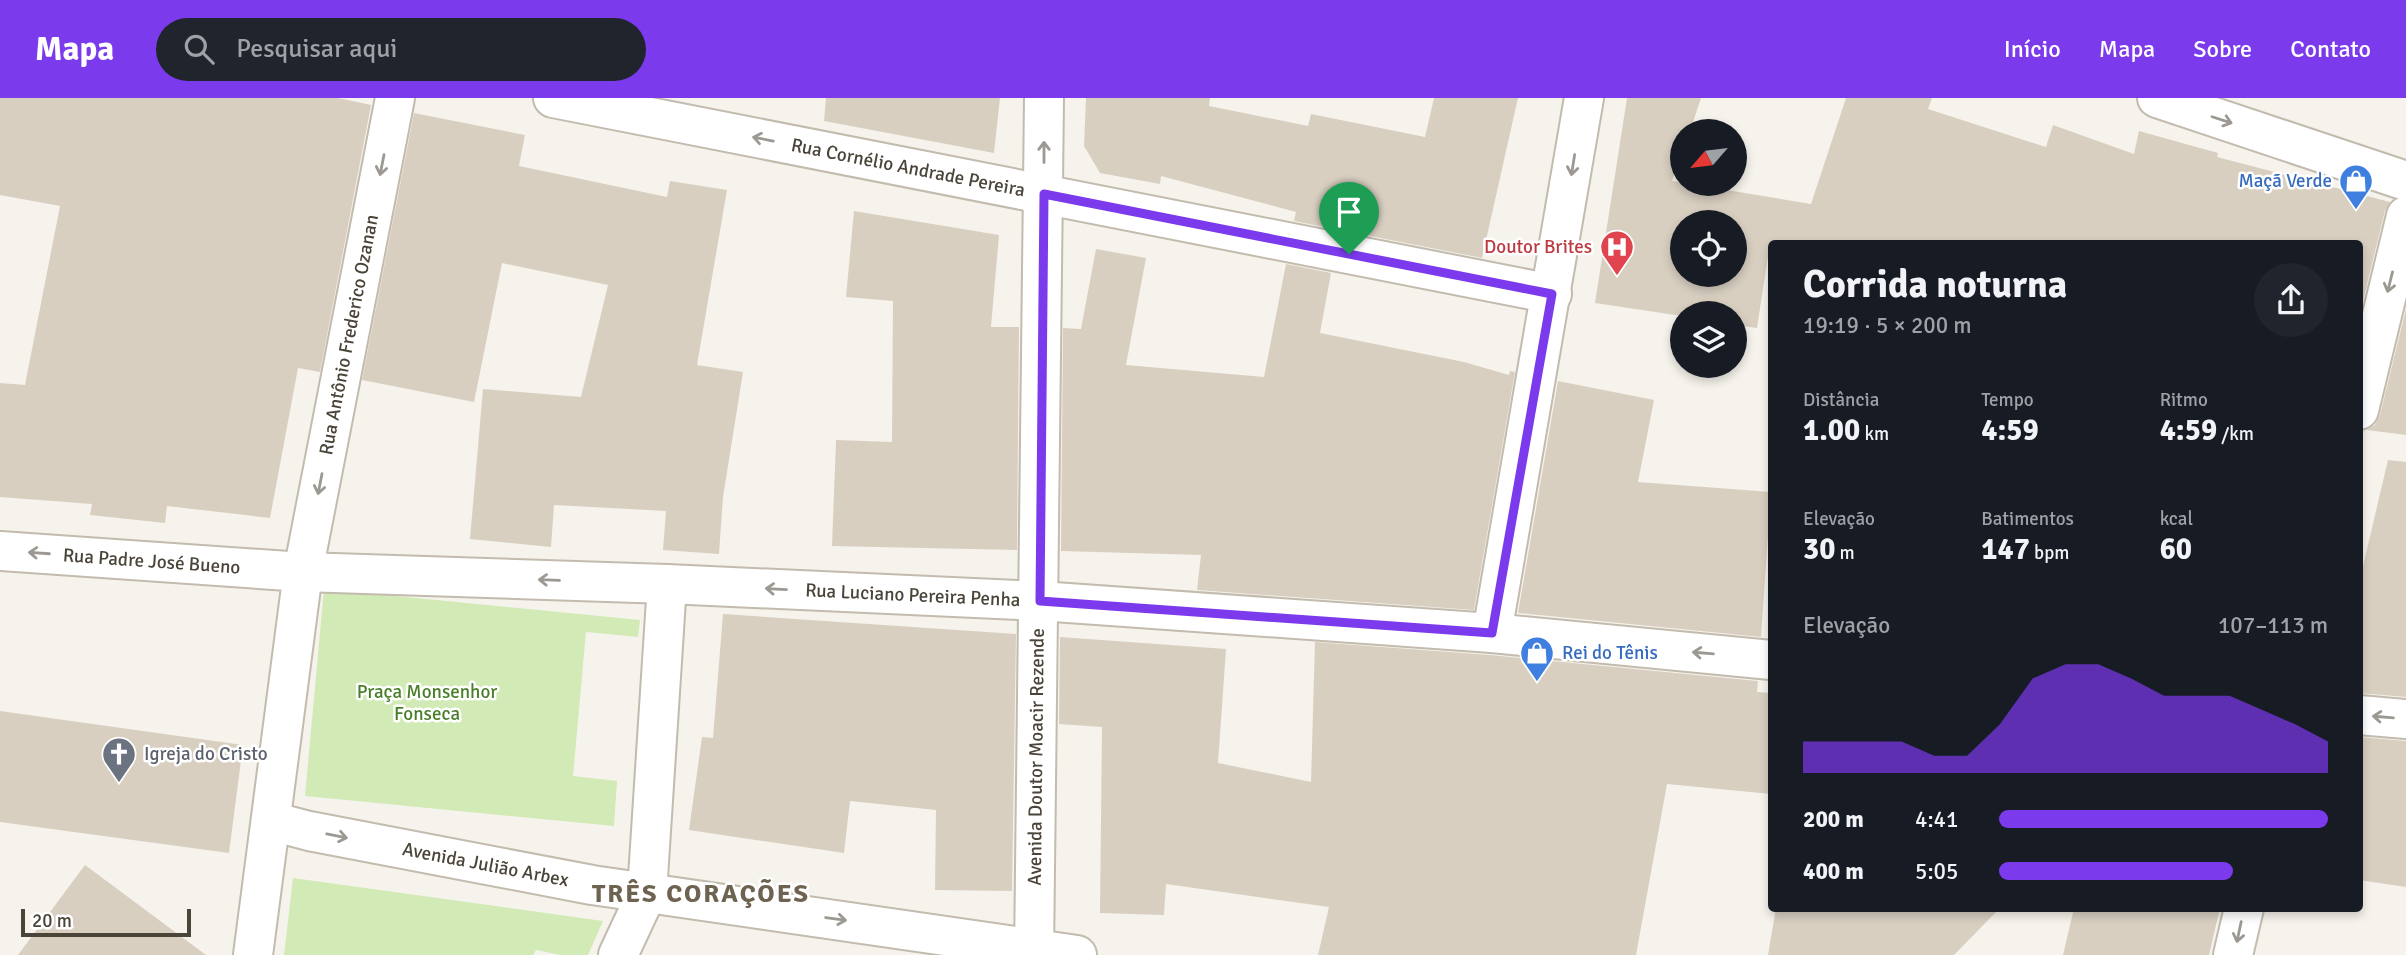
<!DOCTYPE html>
<html lang="pt">
<meta charset="utf-8">
<style>
:root{--surface:#171b24;--page:#20242c;--text:#f1f3f6;--muted:#9ea1a6;--accent:#7c3aed}
body{margin:0;font-family:Signika,sans-serif;background:var(--page);color:var(--text);height:100vh;display:flex;flex-direction:column;font-size:26px;white-space:nowrap}
*{box-sizing:border-box;margin:0}
p{font-size:23px;color:var(--muted)}
.icon{flex:none;width:38px;height:38px;fill:none;stroke:currentColor;stroke-width:2;stroke-linecap:round;stroke-linejoin:round}
.map{position:relative;flex:1;overflow:hidden}
.sheet{position:absolute;left:1768px;top:142px;width:595px;height:672px;display:flex;flex-direction:column;background:var(--surface);border-radius:7px;box-shadow:0 4px 10px #0003}
.sheet>*{flex:none}
.needle{width:46px;rotate:242deg}
.buttons{position:absolute;left:1670px;top:21px;display:grid;gap:14px}
.buttons a{display:grid;place-items:center;width:77px;height:77px;border-radius:50%;background:var(--surface);box-shadow:0 4px 10px #0003;font-size:35px}
.scale{position:absolute;left:21px;bottom:18px;width:170px;box-sizing:border-box;padding-left:7px;border:4px solid #4b4439;border-top:0;font-size:19px;line-height:24px;white-space:nowrap;color:#4b4439;-webkit-text-stroke:5px #fff;paint-order:stroke}
.pin{position:absolute;display:grid;place-items:center;width:60px;height:60px;color:#fff;margin:-72px -30px;border-radius:50% 50% 50% 0;rotate:-45deg;box-shadow:0 0 7px #0007}
.pin .icon{rotate:45deg}
.round{display:grid;place-items:center;flex:none;width:74px;height:74px;border-radius:37px;background:var(--page)}
.summary{display:flex;align-items:center;justify-content:space-between;height:119px;padding:0 35px}
h1{font-size:38px;font-weight:700;line-height:52px}
.stats{display:grid;grid-template-columns:repeat(3,1fr);gap:10px;height:119px;padding:7px 35px}
.stats div{display:grid;align-content:center}
.stats b{font-size:30px;font-weight:700}
.stats small{font-size:19px;font-weight:400}
.stats p{font-size:19px}
.chart{height:196px;padding:14px 35px}
.chart p{display:flex;justify-content:space-between}
.chart svg{width:100%;height:126px;margin-top:7px;fill:var(--accent);opacity:.7}
ul{padding:0 35px;list-style:none;font-size:23px}
li{display:grid;grid-template-columns:112px 84px 1fr;align-items:center;height:52px}
li i{height:18px;border-radius:9px;background:var(--accent)}
header{display:flex;align-items:center;gap:42px;box-sizing:border-box;height:98px;padding:0 35px;background:var(--accent);color:#fff}
header strong{font-size:33px}
nav{display:flex;gap:38px;margin-inline-start:auto;font-size:24px}
.search{width:490px;height:63px;background:var(--page);display:flex;align-items:center;gap:18px;box-sizing:border-box;padding:0 24px;border-radius:38px;color:var(--muted);font-size:26px}
.map>svg:first-child{display:block}
</style>
<header>
<strong>Mapa</strong>
<div class="search"><svg class="icon" aria-label="search" viewBox="0 0 24 24"><circle cx="10" cy="10" r="6"/><path d="M15 15l6 6"/></svg>Pesquisar aqui</div>
<nav><a>Início</a><a>Mapa</a><a>Sobre</a><a>Contato</a></nav>
</header>
<div class="map">
<svg width="2406" height="857" viewBox="0 0 2406 857">
<rect width="100%" height="100%" fill="#f6f3ec"/>
<g fill="#d2eab5">
<polygon points="324,491 640,522 638,539 586,534 573,678 617,683 614,728 305,698"/>
<polygon points="293,780 603,823 588,857 561,857 536,852 533,857 284,857"/>
</g>
<g fill="#d8cfc1" fill-rule="evenodd">
<polygon points="0,0 338,0 371,7 320,274 298,270 270,420 167,408 165,425 90,417 92,406 0,399 0,285 25,287 60,108 0,97"/>
<polygon points="826,0 1000,0 994,55 824,23"/>
<polygon points="1086,0 1210,0 1209,8 1308,28 1311,16 1425,39 1434,0 1518,0 1482,160 1294,123 1296,114 1161,78 1160,86 1100,75 1084,48"/>
<path d="M 1627,0 L 1701,0 L 1690,33 L 1682,33 L 1682,56 L 1672,83 L 1811,106 L 1846,0 L 1932,0 L 1928,11 L 2046,49 L 2053,27 L 2134,56 L 2139,33 L 2218,55 L 2217,59 L 2390,104 L 2385,113 L 2359,219 L 2359,145 L 1770,145 L 1757,230 L 1734,227 L 1734,215 L 1682,215 L 1682,218 L 1595,205 ZM 1682,124 L 1734,124 L 1734,177 L 1682,177 Z"/>
<polygon points="414,15 525,37 519,68 667,99 670,83 727,92 697,267 743,274 723,399 719,456 663,452 666,413 554,407 551,449 470,441 483,291 581,299 608,187 502,165 474,304 362,282"/>
<polygon points="854,113 999,137 991,229 1019,229 1017,452 832,448 836,342 892,344 893,203 846,199"/>
<polygon points="1096,151 1146,160 1126,267 1264,279 1286,166 1331,175 1320,235 1464,264 1509,277 1510,273 1515,274 1474,512 1197,492 1201,457 1061,453 1063,230 1081,231"/>
<polygon points="2406,211 2406,337 2367,332 2375,327 2380,317"/>
<polygon points="1558,283 1654,302 1638,384 1771,394 1761,539 1518,515"/>
<polygon points="2388,362 2406,364 2406,599 2359,595 2359,485"/>
<polygon points="723,516 1016,536 1012,793 935,792 936,712 850,703 844,755 689,732 702,639 713,640"/>
<polygon points="1060,539 1226,551 1218,665 1311,684 1315,544 1490,557 1758,583 1757,594 1771,595 1771,696 1667,686 1636,857 1318,857 1329,809 1166,786 1164,817 1100,815 1102,629 1059,626"/>
<polygon points="0,613 243,647 229,755 0,724"/>
<polygon points="2359,639 2406,643 2406,789 2359,782"/>
<polygon points="85,767 206,857 18,857"/>
<polygon points="1776,810 2000,810 1954,857 1768,857"/>
<polygon points="2074,810 2220,810 2209,857 2063,857"/>
</g>
<g fill="none" stroke-linecap="round" stroke-linejoin="round">
<g stroke="#c2bbae" stroke-width="42">
<g id="minor">
<path id="s1" d="M 553,0 L 1552,196"/>
<polyline points="2157,0 2406,83"/>
<polyline points="2359,312 2406,118"/>
<path id="s2" d="M 0,453 L 303,474 L 667,486 L 1040,503 L 1492,535 L 1771,562"/>
<polyline points="1492,535 1584,0"/>
<polyline points="2359,617 2406,621"/>
<path id="s3" d="M 271,723 L 309,733 L 592,787 L 1077,857"/>
<path id="s4" d="M 253,857 L 303,474 L 395,0"/>
<polyline points="618,857 647,795 667,486"/>
<path id="s5" d="M 1034,857 L 1044,0"/>
<polyline points="2233,857 2244,810"/>
</g>
</g>
<use href="#minor" stroke="#fff" stroke-width="38"/>
</g>
<defs><path id="oneway-shaft" d="M-6 0H5M1.5-3L5.5 0L1.5 3" fill="none" stroke-width="1.6" stroke-linecap="round" stroke-linejoin="round" transform="scale(1.75)"/></defs>
<g stroke="#9c9892">
<use href="#oneway-shaft" transform="translate(2222 22) rotate(18)"/>
<use href="#oneway-shaft" transform="translate(763 41) rotate(-169)"/>
<use href="#oneway-shaft" transform="translate(1044 54) rotate(-90)"/>
<use href="#oneway-shaft" transform="translate(382 67) rotate(101)"/>
<use href="#oneway-shaft" transform="translate(1573 67) rotate(99)"/>
<use href="#oneway-shaft" transform="translate(2390 184) rotate(104)"/>
<use href="#oneway-shaft" transform="translate(320 386) rotate(101)"/>
<use href="#oneway-shaft" transform="translate(39 455) rotate(-176)"/>
<use href="#oneway-shaft" transform="translate(549 482) rotate(-178)"/>
<use href="#oneway-shaft" transform="translate(776 491) rotate(-177)"/>
<use href="#oneway-shaft" transform="translate(1703 555) rotate(-175)"/>
<use href="#oneway-shaft" transform="translate(2383 619) rotate(-175)"/>
<use href="#oneway-shaft" transform="translate(337 738) rotate(11)"/>
<use href="#oneway-shaft" transform="translate(836 821) rotate(8)"/>
<use href="#oneway-shaft" transform="translate(2239 834) rotate(102)"/>
</g>
<g fill="none" stroke-linecap="round" stroke-linejoin="round">
<g stroke="#fff" stroke-width="14">
<polygon id="route" points="1044,96 1552,196 1492,535 1040,503"/>
</g>
<use href="#route" stroke="#7c3aed" stroke-width="9"/>
</g>
<defs>
<g id="shop-pin" transform="scale(1.75)"><path d="M0 17L-7.5 6A9.5 9.5 0 1 1 7.5 6Z" fill="#3f7fe0" stroke="#fff"/><path d="M-5-2.5h2.3a2.7 3.5 0 0 1 5.4 0H5L5.5 6h-11ZM-1.5-2.5h3a1.5 2.3 0 0 0-3 0Z" fill="#fff"/></g>
<g id="hospital-pin" transform="scale(1.75)"><path d="M0 17L-7.5 6A9.5 9.5 0 1 1 7.5 6Z" fill="#e0444e" stroke="#fff"/><path d="M-5-5h3v3.5h4V-5h3V5h-3V1.5h-4V5h-3Z" fill="#fff"/></g>
<g id="church-pin" transform="scale(1.75)"><path d="M0 17L-7.5 6A9.5 9.5 0 1 1 7.5 6Z" fill="#6b7280" stroke="#fff"/><path d="M-1.2-6h2.4v3.5h3.3v2.4h-3.3V6h-2.4V-.1h-3.3v-2.4h3.3Z" fill="#fff"/></g>
</defs>
<g fill-rule="evenodd">
<use href="#shop-pin" x="2356" y="83"/>
<use href="#hospital-pin" x="1617" y="149"/>
<use href="#shop-pin" x="1537" y="555"/>
<use href="#church-pin" x="119" y="656"/>
</g>
<g text-anchor="middle" dominant-baseline="central" stroke-width="5" stroke-linejoin="round" paint-order="stroke">
<g font-size="19" fill="#4b4439" stroke="#fff">
<text stroke="none"><textPath href="#s1" startOffset="362">Rua Cornélio Andrade Pereira</textPath></text>
<text stroke="none"><textPath href="#s4" startOffset="628">Rua Antônio Frederico Ozanan</textPath></text>
<text stroke="none"><textPath href="#s2" startOffset="152">Rua Padre José Bueno</textPath></text>
<text stroke="none"><textPath href="#s2" startOffset="914">Rua Luciano Pereira Penha</textPath></text>
<text stroke="none"><textPath href="#s5" startOffset="198">Avenida Doutor Moacir Rezende</textPath></text>
<text stroke="none"><textPath href="#s3" startOffset="219">Avenida Julião Arbex</textPath></text>
</g>
<g font-size="19" fill="#366cbe" stroke="#fff" text-anchor="end">
<text x="2332" y="83">Maçã Verde</text>
<text x="1562" y="555" text-anchor="start">Rei do Tênis</text>
</g>
<g font-size="19" fill="#be3a42" stroke="#fff" text-anchor="end">
<text x="1592" y="149">Doutor Brites</text>
</g>
<g font-size="19" fill="#4a7f2a" stroke="#fff">
<text x="427" y="594">Praça Monsenhor<tspan x="427" dy="22">Fonseca</tspan></text>
</g>
<g font-size="19" fill="#5b616d" stroke="#fff" text-anchor="start">
<text x="144" y="656">Igreja do Cristo</text>
</g>
<g font-size="26" font-weight="bold" letter-spacing="2" fill="#6e6250" stroke="#fff">
<text x="701" y="796">TRÊS CORAÇÕES</text>
</g>
</g>
</svg>
<div class="buttons">
<a><svg class="needle" viewBox="-14 -14 28 28"><path d="M0-13l5 13h-10z" fill="#e53935"/><path d="M0 13l5-13h-10z" fill="#9ea1a6"/></svg></a>
<a><svg class="icon" aria-label="locate" viewBox="0 0 24 24"><circle cx="12" cy="12" r="6"/><path d="M12 2v4M12 18v4M2 12h4M18 12h4"/></svg></a>
<a><svg class="icon" aria-label="layers" viewBox="0 0 24 24"><path d="M12 4l9 5-9 5-9-5zM3 14l9 5 9-5"/></svg></a>
</div>
<div class="scale">20 m</div>
<div class="pin" style="left:1349px;top:156px;background:#1e9e55"><svg class="icon" aria-label="arrive" viewBox="0 0 24 24"><path d="M6 21V4h12l-3 4 3 4H6"/></svg></div>
<section class="sheet">
<div class="summary"><div><h1>Corrida noturna</h1><p>19:19 · 5 × 200 m</p></div><a class="round"><svg class="icon" aria-label="share" viewBox="0 0 24 24"><path d="M12 15V3M7 8l5-5 5 5M5 13v7h14v-7"/></svg></a></div>
<div class="stats">
<div><p>Distância</p><b>1.00<small> km</small></b></div>
<div><p>Tempo</p><b>4:59</b></div>
<div><p>Ritmo</p><b>4:59<small> /km</small></b></div>
</div>
<div class="stats">
<div><p>Elevação</p><b>30<small> m</small></b></div>
<div><p>Batimentos</p><b>147<small> bpm</small></b></div>
<div><p>kcal</p><b>60</b></div>
</div>
<div class="chart"><p><span>Elevação</span>107–113 m</p>
<svg viewBox="0 0 160 44" preserveAspectRatio="none"><path d="M0 44V33L10 33L20 33L30 33L40 38L50 38L60 27L70 11L80 6L90 6L100 11L110 17L120 17L130 17L140 22L150 27L160 33V44z"/></svg>
</div>
<ul>
<li><b>200 m</b>4:41<i style="width:100%"></i></li>
<li><b>400 m</b>5:05<i style="width:71%"></i></li>
</ul>
</section>
</div>
